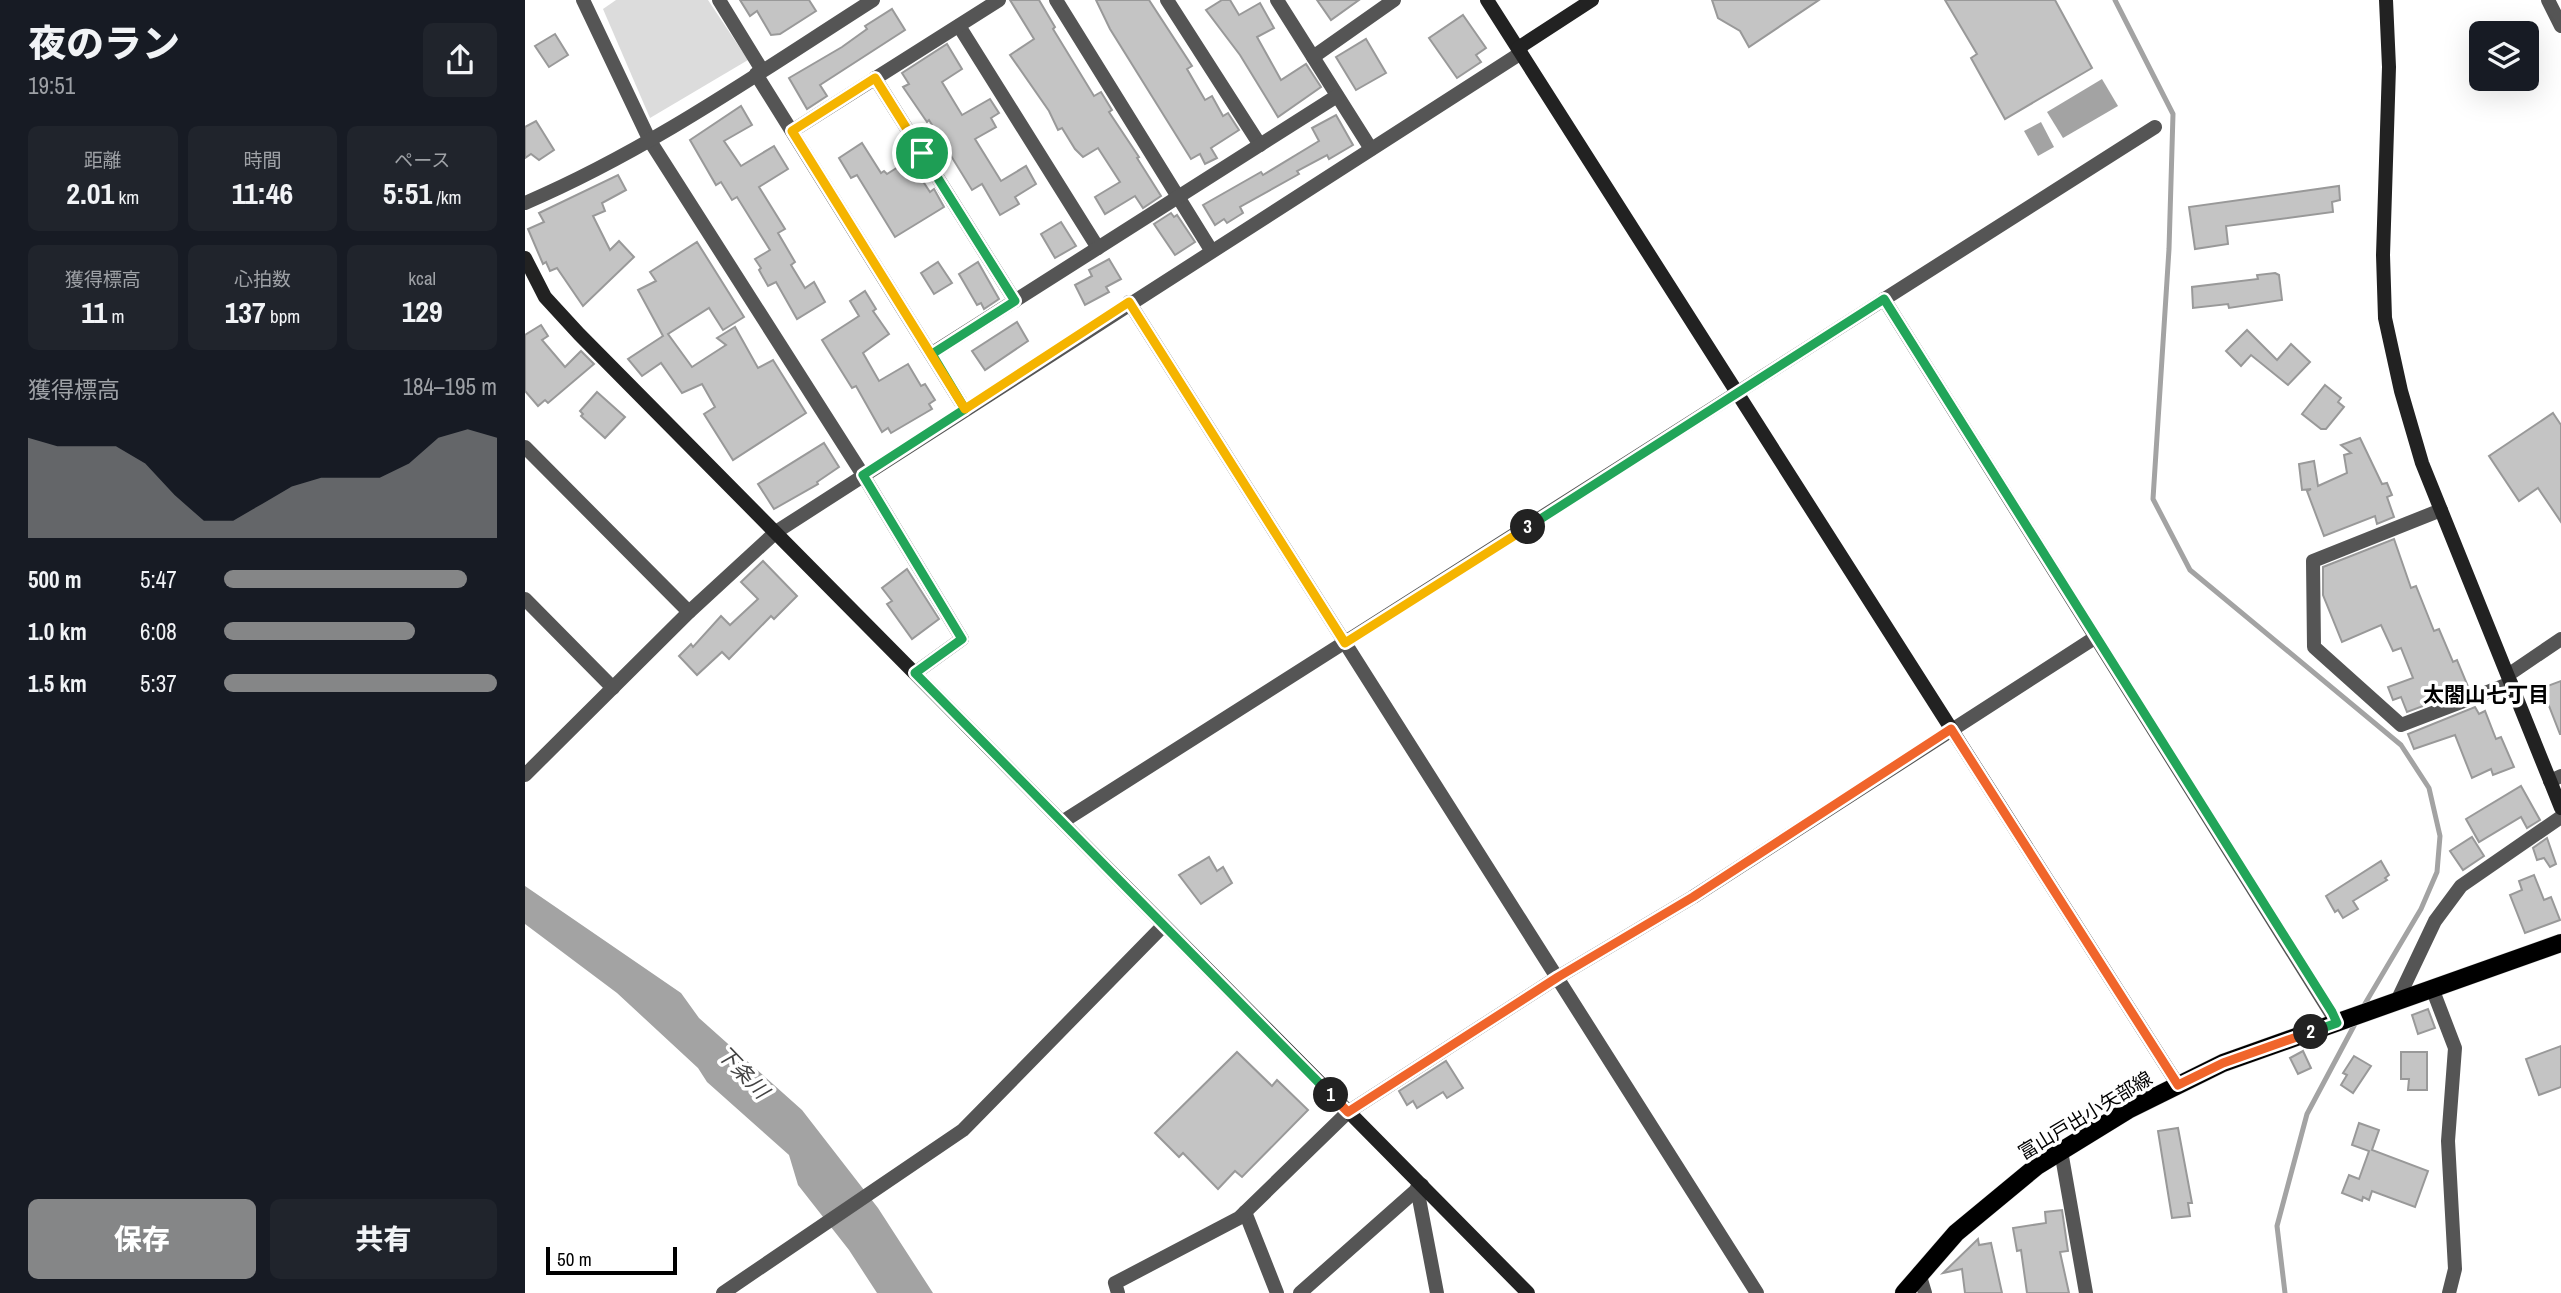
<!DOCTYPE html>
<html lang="ja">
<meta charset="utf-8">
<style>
:root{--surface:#171b24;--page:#20242c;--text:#f1f3f6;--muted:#9ea1a6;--accent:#858687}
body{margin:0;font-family:"Archivo Narrow","Noto Sans JP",sans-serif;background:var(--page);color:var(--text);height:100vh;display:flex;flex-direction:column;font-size:26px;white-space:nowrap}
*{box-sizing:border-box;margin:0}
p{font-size:23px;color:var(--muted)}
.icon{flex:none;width:38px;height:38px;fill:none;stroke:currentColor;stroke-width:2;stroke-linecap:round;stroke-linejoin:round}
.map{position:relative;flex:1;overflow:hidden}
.side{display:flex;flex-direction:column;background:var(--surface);width:525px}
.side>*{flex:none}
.buttons{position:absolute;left:1944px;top:21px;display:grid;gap:14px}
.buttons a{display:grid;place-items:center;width:70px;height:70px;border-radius:10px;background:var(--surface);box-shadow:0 7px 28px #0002;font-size:35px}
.scale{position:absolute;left:21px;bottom:18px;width:131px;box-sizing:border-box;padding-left:7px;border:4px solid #000;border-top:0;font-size:19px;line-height:24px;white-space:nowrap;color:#000;-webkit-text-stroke:5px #fff;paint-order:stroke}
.pin{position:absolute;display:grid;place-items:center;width:60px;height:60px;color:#fff;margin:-30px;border:4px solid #fff;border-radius:50%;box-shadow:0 2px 7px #0007}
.km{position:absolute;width:35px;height:35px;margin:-18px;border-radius:50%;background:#222;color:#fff;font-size:19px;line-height:35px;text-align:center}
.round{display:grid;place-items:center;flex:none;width:74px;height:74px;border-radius:10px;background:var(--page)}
.overview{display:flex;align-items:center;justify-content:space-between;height:119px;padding:0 28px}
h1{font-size:38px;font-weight:800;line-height:52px}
.metrics{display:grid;grid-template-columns:repeat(3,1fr);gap:10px;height:119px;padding:7px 28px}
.metrics div{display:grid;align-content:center;border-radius:10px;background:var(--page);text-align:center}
.metrics b{font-size:30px;font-weight:800}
.metrics small{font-size:19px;font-weight:400}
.metrics p{font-size:19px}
.chart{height:196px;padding:14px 28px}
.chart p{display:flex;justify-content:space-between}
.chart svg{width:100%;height:126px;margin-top:7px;fill:var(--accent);opacity:.7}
.button{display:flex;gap:14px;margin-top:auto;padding:14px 28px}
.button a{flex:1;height:80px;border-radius:10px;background:var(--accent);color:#fff;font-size:28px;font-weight:800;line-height:80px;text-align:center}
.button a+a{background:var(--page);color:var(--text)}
ul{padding:0 28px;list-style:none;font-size:23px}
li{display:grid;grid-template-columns:112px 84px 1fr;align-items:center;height:52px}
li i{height:18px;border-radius:9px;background:var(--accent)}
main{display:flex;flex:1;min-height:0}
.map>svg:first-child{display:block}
</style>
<main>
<section class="side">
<div class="overview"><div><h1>夜のラン</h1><p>19:51</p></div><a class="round"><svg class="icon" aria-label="share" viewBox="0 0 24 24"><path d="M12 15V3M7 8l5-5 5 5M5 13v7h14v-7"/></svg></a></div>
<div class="metrics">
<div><p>距離</p><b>2.01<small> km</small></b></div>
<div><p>時間</p><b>11:46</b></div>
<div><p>ペース</p><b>5:51<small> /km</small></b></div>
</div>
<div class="metrics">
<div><p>獲得標高</p><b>11<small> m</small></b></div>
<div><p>心拍数</p><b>137<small> bpm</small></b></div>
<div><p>kcal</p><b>129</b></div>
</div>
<div class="chart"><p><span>獲得標高</span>184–195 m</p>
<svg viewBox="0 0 160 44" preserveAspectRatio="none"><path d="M0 44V9L10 12L20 12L30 12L40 18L50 29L60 38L70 38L80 32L90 26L100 23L110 23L120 23L130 18L140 9L150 6L160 9V44z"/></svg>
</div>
<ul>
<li><b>500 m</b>5:47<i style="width:89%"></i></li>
<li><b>1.0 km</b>6:08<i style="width:70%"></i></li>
<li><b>1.5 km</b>5:37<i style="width:100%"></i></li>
</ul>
<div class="button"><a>保存</a><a>共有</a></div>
</section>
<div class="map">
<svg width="2036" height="1293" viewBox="0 0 2036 1293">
<rect width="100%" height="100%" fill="#fff"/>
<polygon fill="#dcdcdc" points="91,0 183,0 223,60 125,118 78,9"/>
<g fill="#a3a3a3">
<polygon points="1577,79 1593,106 1538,138 1522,112"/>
<polygon points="1516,122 1529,147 1513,156 1499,131"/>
<polygon points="0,886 156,993 174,1018 277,1110 353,1208 408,1293 352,1293 324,1250 273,1185 264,1155 182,1082 173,1068 92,993 0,924"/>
</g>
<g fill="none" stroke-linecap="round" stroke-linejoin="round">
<g stroke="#a3a3a3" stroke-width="5">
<polyline points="1590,0 1648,114 1644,249 1628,499 1665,570 1876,745 1904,788 1915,836 1912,872 1896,909 1838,1007"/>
<polyline points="1760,1293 1752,1226 1782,1114 1831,1022"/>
</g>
</g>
<g fill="#c4c4c4" stroke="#999" stroke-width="2">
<polygon points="215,0 284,0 291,11 255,34 246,35 232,11 225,16"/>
<polygon points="485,0 514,0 530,27 528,29 569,96 576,92 587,110 584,112 614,157 612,158 636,196 618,208 610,196 580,214 570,197 595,182 573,148 558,157 550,149 537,128 533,130 524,111 485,55 509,39"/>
<polygon points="571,0 624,0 667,66 662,69 680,100 687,96 698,116 703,113 714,130 686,148 692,158 680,164 675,154 666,159 585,29"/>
<polygon points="697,0 705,0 714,15 735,3 749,28 732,37 756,80 781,64 796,87 753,117 715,55 681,10"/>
<polygon points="792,0 834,0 806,20"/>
<polygon points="1187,0 1294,0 1224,47 1215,31 1193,18"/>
<polygon points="1420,0 1530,0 1567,68 1480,119 1446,58 1452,54"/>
<polygon points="367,9 380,30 295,85 302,96 282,109 264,78 317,47 342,29 340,26"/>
<polygon points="938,15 961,48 951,55 956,62 932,78 904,38"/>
<polygon points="30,34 43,55 24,67 10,46"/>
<polygon points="841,39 861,73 831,90 811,57"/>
<polygon points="422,44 437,69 417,82 437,115 465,99 474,113 466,118 471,127 450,139 476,181 501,166 511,184 490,197 494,204 475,215 457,184 447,190 404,120 402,122 378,87 384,84 377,73"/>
<polygon points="216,106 227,125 199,141 216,166 249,146 263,169 234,187 260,229 253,233 270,262 266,265 280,288 289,282 300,302 272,319 251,282 243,286 234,270 236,268 230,259 245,250 212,197 207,200 196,182 191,185 165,140"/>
<polygon points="811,115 828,145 804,159 802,155 772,171 774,174 715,207 718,213 702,223 699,219 690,225 678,205 736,172 738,175 794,141 787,128"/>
<polygon points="11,121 29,150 14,160 6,154 0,158 0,127"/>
<polygon points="337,143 356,173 359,171 362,174 384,160 405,192 409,189 419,207 370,237 332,175 326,178 314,158"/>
<polygon points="93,175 101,190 77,203 80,211 68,216 85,250 94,241 109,257 58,306 32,268 25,271 21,262 18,264 3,229 19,222 14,213"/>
<polygon points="1814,186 1815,200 1807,202 1808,212 1701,226 1703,244 1670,249 1664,207"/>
<polygon points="646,213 649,217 652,215 670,242 650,255 629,224"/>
<polygon points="536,222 551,246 530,258 516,234"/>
<polygon points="172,242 219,317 198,330 184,308 143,334 167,367 201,345 192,338 210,327 233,368 248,360 281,413 208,460 179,414 190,407 177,384 157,393 136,363 117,376 103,359 138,336 113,290 131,281 125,272"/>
<polygon points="584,259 596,279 581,287 584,292 560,305 550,285 567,276 564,270"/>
<polygon points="413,262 427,283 409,294 396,273"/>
<polygon points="453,262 474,299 459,309 456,303 452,305 434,274"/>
<polygon points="1750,273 1754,275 1757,300 1704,308 1703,304 1668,308 1667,287 1733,279 1732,275"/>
<polygon points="340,291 351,309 348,311 364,334 338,353 354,381 383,364 396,386 400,384 410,400 404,404 407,409 366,433 363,428 357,432 331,386 327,388 297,340 334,316 325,301"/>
<polygon points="492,322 503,341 460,370 447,351"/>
<polygon points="16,325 23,336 17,340 40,367 56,351 69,364 23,403 20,400 13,406 0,391 0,335"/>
<polygon points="1722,330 1752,360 1766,344 1785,362 1763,385 1726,355 1716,366 1701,351"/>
<polygon points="1800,385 1816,398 1813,402 1819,407 1801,429 1796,429 1777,414"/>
<polygon points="72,392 100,417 80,438 56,416 58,414 55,411"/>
<polygon points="2028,413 2036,425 2036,522 2013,488 1994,501 1964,456"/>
<polygon points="1835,438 1857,484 1862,483 1867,495 1862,497 1869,517 1852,524 1850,516 1799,536 1782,491 1786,489 1777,490 1774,464 1789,461 1793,486 1822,473 1819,455 1826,453 1816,445"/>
<polygon points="299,443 314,467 292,482 293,484 249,509 233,484"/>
<polygon points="1869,539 1886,588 1891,586 1909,631 1914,629 1928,662 1932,660 1944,689 1882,712 1876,697 1868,700 1863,687 1888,678 1876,648 1868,651 1856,625 1817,642 1798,595 1798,567"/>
<polygon points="238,561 272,596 249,619 246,616 204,659 197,652 172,675 154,656 166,644 168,647 196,616 205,625 233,599 216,582"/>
<polygon points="382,569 414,619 387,639 362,604 367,601 357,588"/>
<polygon points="2036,681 2036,734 2035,734 2017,688"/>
<polygon points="1950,707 1954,714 1960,711 1971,739 1976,737 1989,767 1968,775 1966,769 1947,778 1930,735 1889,749 1883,734"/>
<polygon points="1996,786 2015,820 2002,828 1996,817 1954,842 1941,819"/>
<polygon points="1947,837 1959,856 1938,870 1925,851"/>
<polygon points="2022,838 2031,864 2025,867 2019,858 2012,860 2008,848"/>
<polygon points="684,857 692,871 698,867 707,883 676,904 654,875"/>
<polygon points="1856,861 1864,875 1860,878 1862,880 1828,901 1833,909 1818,918 1813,910 1810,912 1801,896"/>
<polygon points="2009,875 2019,900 2026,897 2035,920 2000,933 1985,895 1997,890 1994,881"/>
<polygon points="1903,1009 1910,1028 1893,1034 1887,1015"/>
<polygon points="2036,1046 2036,1087 2014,1095 2001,1059"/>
<polygon points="1778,1051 1786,1068 1773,1074 1765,1058"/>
<polygon points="712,1052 747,1086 752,1080 783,1110 717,1177 710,1171 693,1189 658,1153 654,1157 630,1133"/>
<polygon points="1876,1052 1902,1052 1902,1090 1883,1090 1884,1079 1876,1079"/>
<polygon points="1829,1056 1846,1066 1828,1093 1816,1085 1822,1075 1818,1073"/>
<polygon points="921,1061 938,1088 922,1098 918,1092 892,1108 888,1101 882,1105 874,1091"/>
<polygon points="1834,1123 1854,1130 1847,1150 1903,1171 1890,1207 1847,1191 1844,1200 1838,1197 1837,1201 1817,1193 1824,1175 1834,1179 1844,1151 1827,1145"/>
<polygon points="1653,1128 1667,1203 1663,1203 1665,1216 1647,1218 1633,1131"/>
<polygon points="1537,1210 1543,1251 1535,1252 1544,1293 1502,1293 1496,1250 1492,1251 1488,1228 1521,1223 1520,1212"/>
<polygon points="1453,1239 1454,1245 1466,1243 1477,1293 1440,1293 1437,1269 1418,1273"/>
</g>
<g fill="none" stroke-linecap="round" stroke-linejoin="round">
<g stroke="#dbdbdb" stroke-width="19">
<polyline id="primary" points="1379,1293 1431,1233 1512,1166 1603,1110 1698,1063 2036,943"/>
</g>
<g stroke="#555" stroke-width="14">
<polyline points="58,0 125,141 338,475 437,639 390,673"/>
<polyline points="194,0 237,70"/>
<polyline points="531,0 686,250"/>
<polyline points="642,0 735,145"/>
<polyline points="752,0 846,149"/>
<polyline points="2023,0 2036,26"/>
<polyline points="434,26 573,248"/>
<polyline points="788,57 869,0"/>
<polyline points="231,74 440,409"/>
<polyline points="350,78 490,301"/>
<polyline points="267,131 474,0"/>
<path d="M 0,203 C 124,150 235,72 348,0"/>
<polyline points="1359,299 1812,1023"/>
<polyline points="604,302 1232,1293"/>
<polyline points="406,354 812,96"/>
<polyline points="0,447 164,612"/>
<polyline points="1916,510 1788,561 1789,647 1876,725 1986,683"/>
<polyline points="0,599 88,688"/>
<polyline points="1983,675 2036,639"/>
<polyline points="0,775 164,612 251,532 996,53"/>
<polyline points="2025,781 2036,776"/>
<polyline points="537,822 1630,127"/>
<polyline points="1907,988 1930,1048 1923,1141 1930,1269 1924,1293"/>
<polyline points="1872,1001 1910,921 1936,886 2036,817"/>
<polyline points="1536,1151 1561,1293"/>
<polyline points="892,1188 912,1293"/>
<polyline points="720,1212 752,1293"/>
<polyline points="1394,1273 1400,1293"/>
<polyline points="198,1293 438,1130 638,926"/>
<polyline points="593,1293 590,1283 714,1218 823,1112 1033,977 1168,897 1571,637"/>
<polyline points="775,1293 897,1185"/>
</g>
<g stroke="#222" stroke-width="14">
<polyline points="962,0 1653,1085"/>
<polyline points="1861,0 1864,67 1858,255 1860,318 1876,391 1897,463 2036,808"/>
<polyline points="993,48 1067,0"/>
<polyline points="0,258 20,297 54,334 1003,1293"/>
</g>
<use href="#primary" stroke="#000" stroke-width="18"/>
</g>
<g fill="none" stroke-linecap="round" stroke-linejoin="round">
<g stroke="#fff" stroke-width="14">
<polyline id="split-1" points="397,153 490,301 407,354 440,409 338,475 437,639 390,673 806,1095"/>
</g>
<g stroke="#fff" stroke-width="14">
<polyline id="split-2" points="806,1095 823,1112 1033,977 1168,897 1426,729 1653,1085 1698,1063 1786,1032"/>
</g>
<g stroke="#fff" stroke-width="14">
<polyline id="split-3" points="1003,527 1359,299 1807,1012 1812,1023 1786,1032"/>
</g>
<g stroke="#fff" stroke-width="14">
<polyline id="split-4" points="397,153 350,78 267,131 440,409 604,302 820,643 1003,527"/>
</g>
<use href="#split-1" stroke="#22a559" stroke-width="9"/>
<use href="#split-2" stroke="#f0652b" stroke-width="9"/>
<use href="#split-3" stroke="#22a559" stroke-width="9"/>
<use href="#split-4" stroke="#f5b400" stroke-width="9"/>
</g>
<g text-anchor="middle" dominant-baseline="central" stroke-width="7" stroke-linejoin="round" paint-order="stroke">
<g font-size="19" fill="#000" stroke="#fff">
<text transform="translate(1560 1115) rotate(-31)">富山戸出小矢部線</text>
</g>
<g font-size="21" font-weight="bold" fill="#000" stroke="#fff">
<text x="1961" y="694">太閤山七丁目</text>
</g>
<g font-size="21" font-style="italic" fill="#444" stroke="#fff">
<text transform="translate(218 1072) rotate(46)">下条川</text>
</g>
</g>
</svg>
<div class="buttons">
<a><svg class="icon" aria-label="layers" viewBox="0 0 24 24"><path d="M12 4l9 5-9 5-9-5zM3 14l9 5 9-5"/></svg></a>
</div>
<div class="scale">50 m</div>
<div class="pin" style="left:397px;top:153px;background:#1e9e55"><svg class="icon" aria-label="arrive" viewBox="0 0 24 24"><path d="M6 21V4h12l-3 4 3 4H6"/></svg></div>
<b class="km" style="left:806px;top:1095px">1</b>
<b class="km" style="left:1786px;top:1032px">2</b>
<b class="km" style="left:1003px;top:527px">3</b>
</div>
</main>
